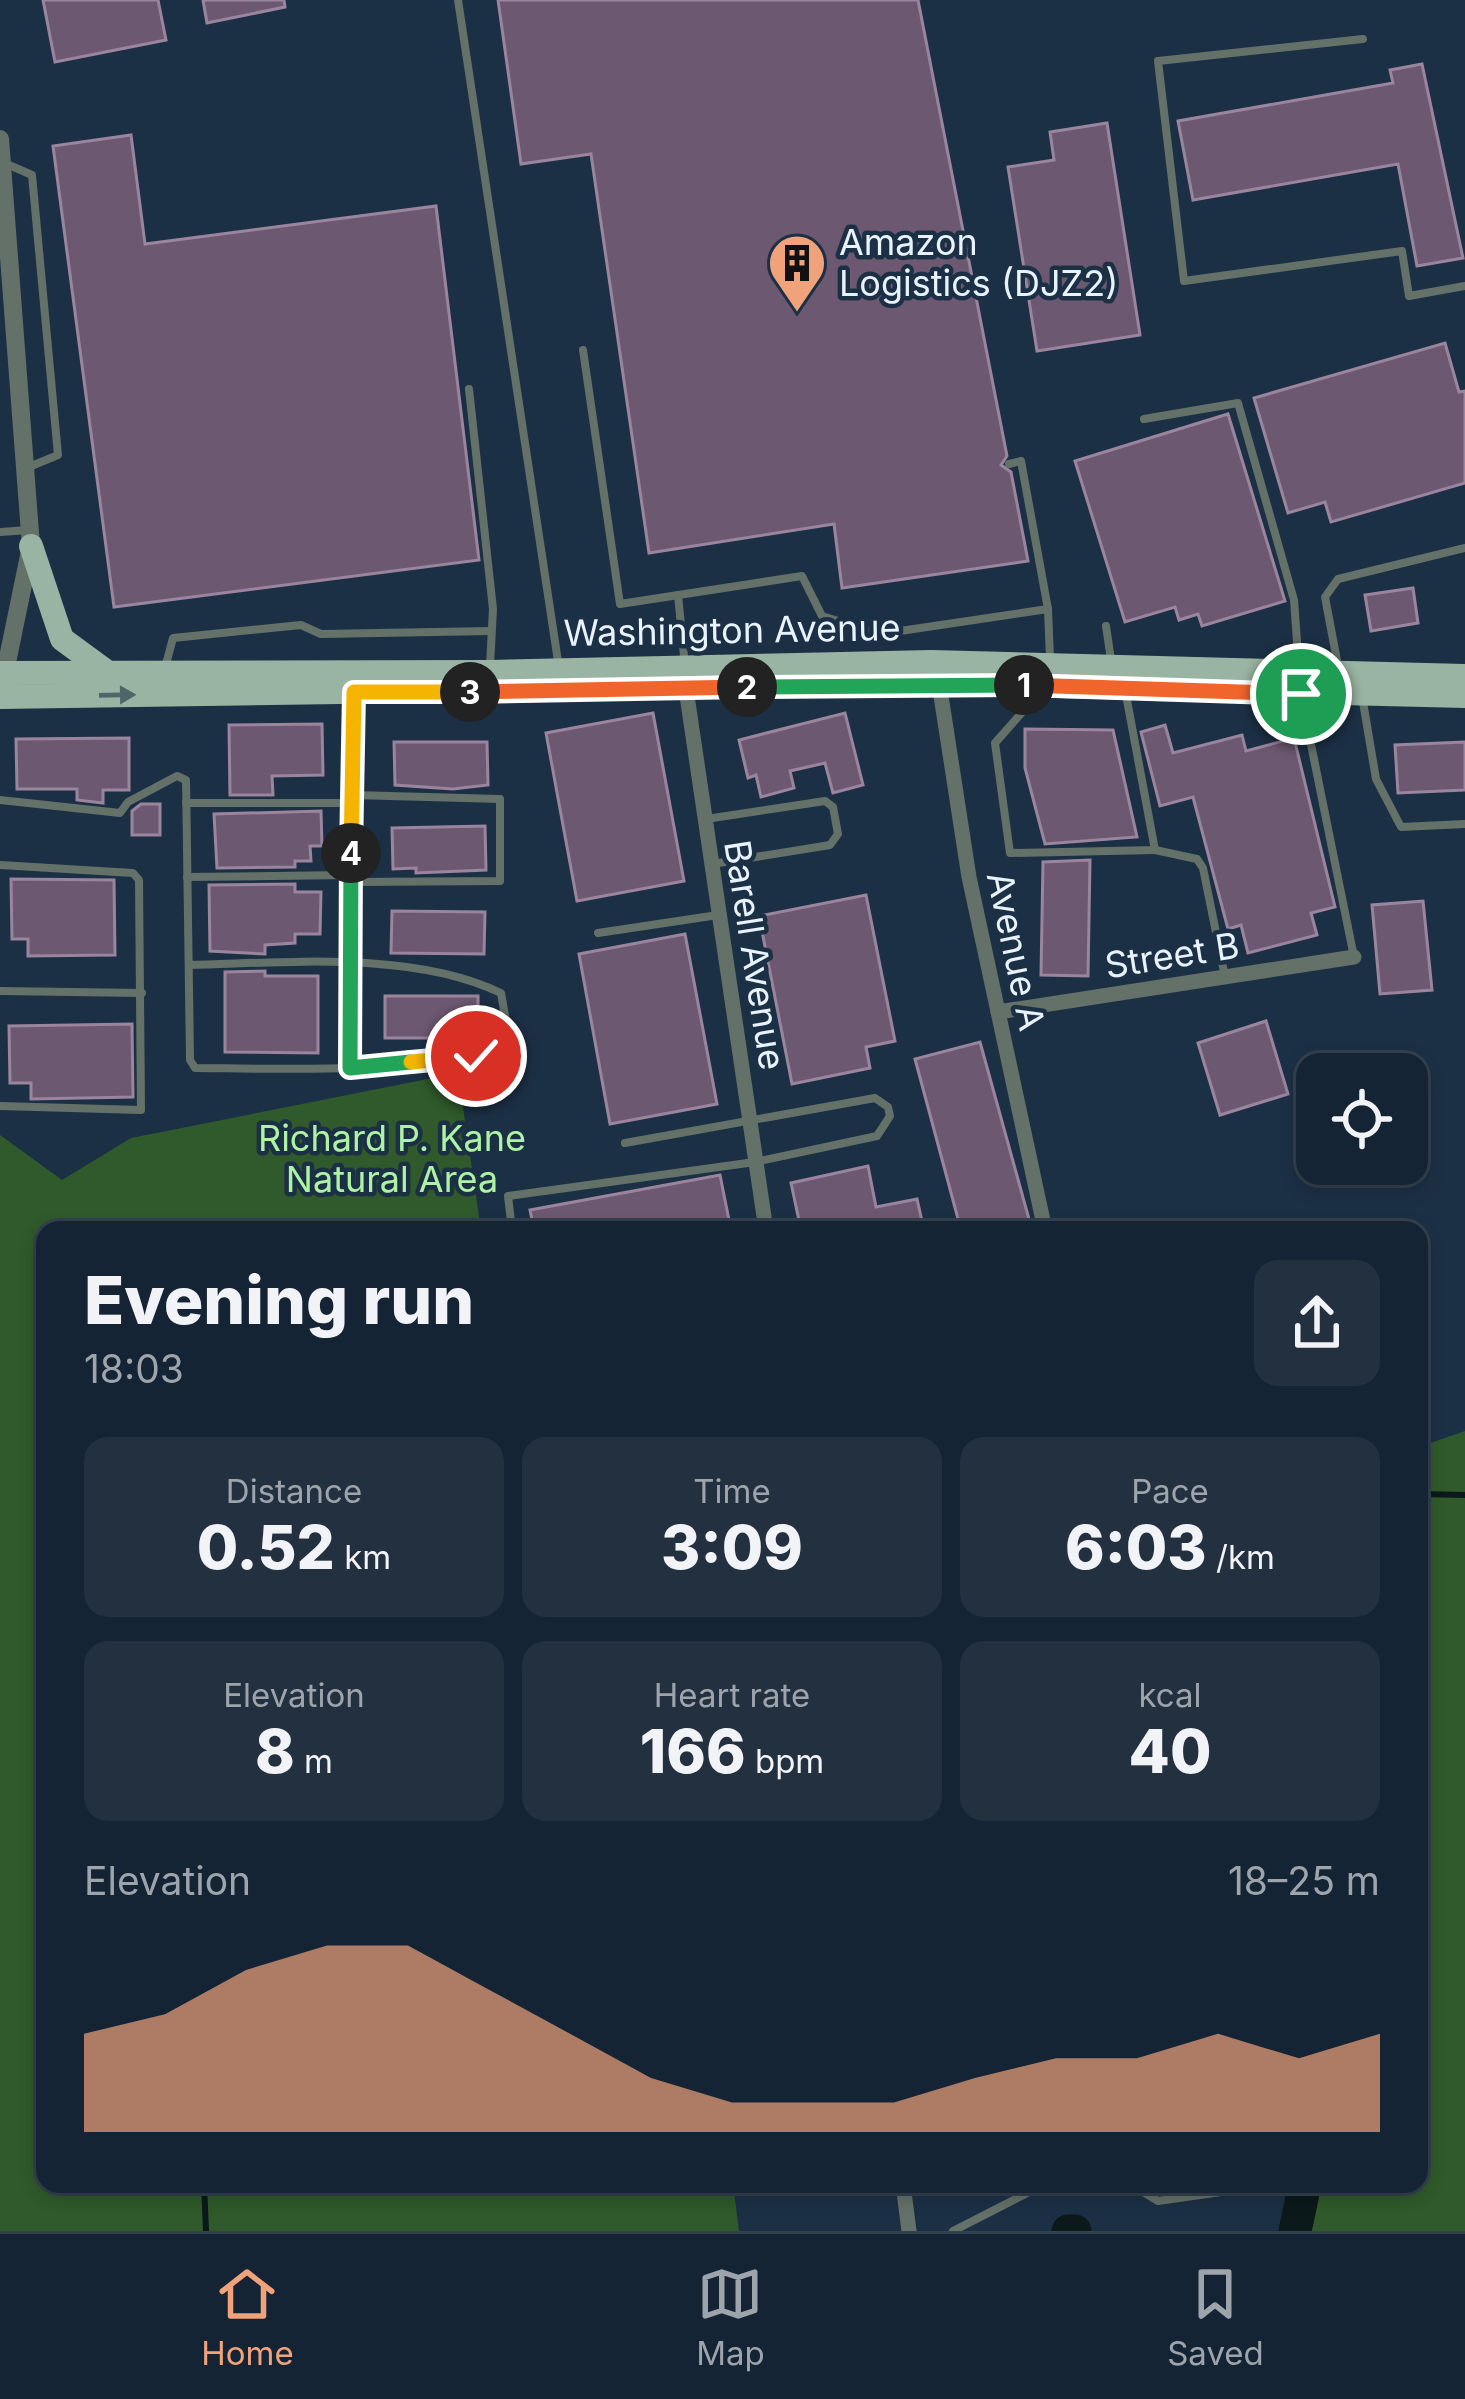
<!DOCTYPE html>
<meta charset="utf-8">
<style>
:root{--surface:#152434;--page:#223040;--text:#f1f3f6;--muted:#9da4ac;--line:#34414f;--accent:#f0a27a}
body{margin:0;font-family:Inter,sans-serif;background:var(--page);color:var(--text);height:100vh;display:flex;flex-direction:column;font-size:45px;white-space:nowrap}
*{box-sizing:border-box;margin:0}
p{font-size:39px;color:var(--muted)}
.icon{flex:none;width:66px;height:66px;fill:none;stroke:currentColor;stroke-width:2;stroke-linecap:round;stroke-linejoin:round}
.map{position:relative;flex:1;overflow:hidden}
.sheet{position:absolute;left:36px;top:1221px;width:1392px;height:972px;display:flex;flex-direction:column;background:var(--surface);border-radius:24px;box-shadow:0 6px 18px #0003,0 0 0 3px var(--line)}
.sheet>*{flex:none}
.fabs{position:absolute;left:1296px;top:1053px;display:grid;gap:24px}
.fabs a{display:grid;place-items:center;width:132px;height:132px;border-radius:24px;background:var(--surface);box-shadow:0 6px 18px #0003,0 0 0 3px var(--line);font-size:60px}
.pin{position:absolute;display:grid;place-items:center;width:102px;height:102px;color:#fff;margin:-51px;border:6px solid #fff;border-radius:50%;box-shadow:0 3px 12px #0007}
.km{position:absolute;width:60px;height:60px;margin:-30px;border-radius:50%;background:#222;color:#fff;font-size:33px;line-height:60px;text-align:center}
.round{display:grid;place-items:center;flex:none;width:126px;height:126px;border-radius:24px;background:var(--page)}
.head{display:flex;align-items:center;justify-content:space-between;height:204px;padding:0 48px}
h1{font-size:66px;font-weight:800;line-height:90px}
.figures{display:grid;grid-template-columns:repeat(3,1fr);gap:18px;height:204px;padding:12px 48px}
.figures div{display:grid;align-content:center;border-radius:24px;background:var(--page);text-align:center}
.figures b{font-size:60px;font-weight:800}
.figures small{font-size:33px;font-weight:400}
.figures p{font-size:33px}
.chart{height:336px;padding:24px 48px}
.chart p{display:flex;justify-content:space-between}
.chart svg{width:100%;height:216px;margin-top:12px;fill:var(--accent);opacity:.7}
.tabs{display:flex;justify-content:space-around;align-items:center;height:168px;border-top:3px solid var(--line);background:var(--surface);font-size:33px;color:var(--muted)}
.tabs a{display:grid;justify-items:center;gap:6px}
.tabs .active{color:var(--accent)}
.map>svg:first-child{display:block}
</style>
<div class="map">
<svg width="1465" height="2231" viewBox="0 0 1465 2231">
<rect width="100%" height="100%" fill="#1c3045"/>
<g fill="#305a2b">
<polygon points="458,1073 481,1230 45,1230 45,2184 733,2184 739,2231 0,2231 0,1135 62,1180 131,1138"/>
<polygon points="1465,1431 1465,2231 1295,2231 1305,2184 1419,2184 1419,1447"/>
</g>
<g fill="none" stroke-linecap="round" stroke-linejoin="round">
<g stroke="#0b191a" stroke-width="6">
<polyline points="1419,1494 1465,1495"/>
<polyline points="204,2184 206,2231"/>
</g>
<g stroke="#0b191a" stroke-width="33">
<polyline points="1068,2231 1075,2231"/>
<polyline points="1295,2231 1305,2184"/>
</g>
</g>
<g fill="#6d5871" stroke="#9a849e" stroke-width="3">
<polygon points="43,0 158,0 166,40 55,62"/>
<polygon points="203,0 284,0 285,7 207,23"/>
<polygon points="498,0 918,0 1007,456 1001,465 1011,472 1028,561 842,588 834,524 649,553 591,154 521,164"/>
<polygon points="1422,64 1463,258 1417,266 1398,164 1193,200 1178,121 1393,83 1390,70"/>
<polygon points="1107,123 1140,335 1037,351 1008,167 1054,160 1050,132"/>
<polygon points="131,135 145,244 436,206 479,560 114,607 53,146"/>
<polygon points="1445,343 1459,392 1465,391 1465,483 1331,522 1325,502 1288,513 1254,398"/>
<polygon points="1228,414 1285,601 1202,626 1198,614 1179,620 1175,607 1125,622 1075,461"/>
<polygon points="1413,588 1418,623 1371,631 1365,595"/>
<polygon points="653,713 684,881 577,901 546,733"/>
<polygon points="845,713 863,785 833,793 825,763 790,771 794,788 761,797 756,775 748,778 739,740"/>
<polygon points="322,724 323,775 272,776 273,795 230,795 229,725"/>
<polygon points="1165,725 1173,753 1242,735 1246,751 1294,738 1335,907 1311,913 1317,935 1248,953 1241,925 1228,929 1193,797 1160,806 1141,732"/>
<polygon points="1025,729 1113,730 1137,837 1045,844 1025,768"/>
<polygon points="129,738 129,790 103,790 103,803 77,800 77,789 17,789 16,739"/>
<polygon points="394,742 487,742 488,785 453,789 395,785"/>
<polygon points="1465,742 1465,790 1398,793 1395,745"/>
<polygon points="141,804 160,804 160,835 132,835 132,811"/>
<polygon points="321,811 322,846 310,846 311,861 295,861 295,867 217,868 214,814"/>
<polygon points="485,826 486,870 416,873 416,868 393,869 392,828"/>
<polygon points="1090,860 1088,976 1041,975 1043,862"/>
<polygon points="11,879 114,880 115,955 28,956 28,939 12,939"/>
<polygon points="295,884 295,892 321,892 320,934 295,934 295,943 265,945 265,954 210,951 209,885"/>
<polygon points="866,895 895,1041 866,1047 870,1068 792,1084 759,916"/>
<polygon points="1423,901 1432,990 1380,994 1372,905"/>
<polygon points="392,911 485,912 484,954 391,953"/>
<polygon points="685,934 717,1104 610,1124 579,954"/>
<polygon points="265,971 265,976 318,976 318,1053 225,1052 225,972"/>
<rect x="385" y="996" width="93" height="42"/>
<polygon points="1266,1021 1288,1094 1220,1115 1198,1043"/>
<polygon points="132,1024 133,1097 31,1099 31,1083 10,1083 9,1026"/>
<polygon points="980,1042 1032,1230 961,1230 915,1059"/>
<polygon points="868,1166 876,1207 917,1199 924,1230 801,1230 791,1183"/>
<polygon points="720,1175 731,1230 534,1230 530,1210"/>
</g>
<g fill="none" stroke-linecap="round" stroke-linejoin="round">
<g stroke="#647168" stroke-width="8">
<polyline points="458,0 559,668"/>
<polyline points="1363,39 1158,61 1184,281 1402,251 1409,296 1465,286"/>
<polyline points="2,162 32,175 58,455 29,467"/>
<polyline points="583,350 620,604 802,576 822,616 880,634 1048,609 1050,659"/>
<polyline points="469,389 493,609 490,665"/>
<polyline points="1144,419 1238,403 1294,600 1299,669"/>
<polyline points="1009,464 1021,461 1048,609"/>
<polyline points="0,532 29,530"/>
<polyline points="678,595 685,666"/>
<polyline points="1106,626 1111,660"/>
<polyline points="1338,666 1325,597 1338,579 1465,548"/>
<polyline points="165,668 173,638 301,625 321,634 491,631"/>
<polyline points="1040,692 995,743 1010,853 1155,850 1126,695"/>
<polyline points="1301,695 1354,957"/>
<polyline points="1362,696 1376,779 1401,827 1465,824"/>
<polyline points="353,795 500,799 500,881 354,882"/>
<path d="M 0,800 L 120,813 L 128,802 L 177,776 L 186,780 C 188,873 189,966 190,1060 L 195,1068 C 257,1068 474,1078 508,1033 L 501,993 C 412,950 285,963 189,965"/>
<polyline points="186,803 352,803"/>
<polyline points="706,819 825,801 833,807 838,834 830,845 712,864"/>
<polyline points="1155,850 1197,859 1203,868 1225,977"/>
<polyline points="0,865 133,873 139,880 141,1110 0,1106"/>
<polyline points="187,877 351,875"/>
<polyline points="598,933 718,915"/>
<polyline points="0,991 142,993"/>
<polyline points="512,1230 508,1196 755,1162 877,1136 890,1116 888,1107 875,1098 625,1143"/>
<polyline points="1130,2184 1158,2201 1221,2192 1225,2184"/>
<polyline points="953,2231 1043,2185"/>
</g>
<g stroke="#647168" stroke-width="15">
<polyline points="939,683 969,877 1045,1230"/>
<polyline points="686,689 766,1230"/>
<polyline points="998,1012 1354,957"/>
<polyline points="350,1068 354,692"/>
<polyline points="903,2184 909,2231"/>
</g>
<polyline stroke="#647168" stroke-width="18" points="0,139 31,546 3,682"/>
<g stroke="#99b4a2" stroke-width="24">
<polyline points="31,546 62,639 107,672"/>
<polyline points="0,673 491,672 931,662 1465,676"/>
<polyline points="0,697 939,683 1465,696"/>
</g>
</g>
<defs><path id="oneway-solid" d="M-6-.8H1V-3.2L6.5 0L1 3.2V.8H-6Z" transform="scale(3)"/></defs>
<use fill="#4e656a" href="#oneway-solid" transform="translate(117 695) rotate(-1)"/>
<g fill="none" stroke-linecap="round" stroke-linejoin="round">
<g stroke="#fff" stroke-width="24">
<polyline id="split-1" points="1024,685 1301,694"/>
</g>
<g stroke="#fff" stroke-width="24">
<polyline id="split-2" points="747,687 1024,685"/>
</g>
<g stroke="#fff" stroke-width="24">
<polyline id="split-3" points="470,692 747,687"/>
</g>
<g stroke="#fff" stroke-width="24">
<polyline id="split-4" points="351,853 354,692 470,692"/>
</g>
<g stroke="#fff" stroke-width="24">
<polyline id="split-5" points="351,853 350,1068 411,1062"/>
</g>
<g stroke="#fff" stroke-width="24">
<polyline id="split-6" points="411,1062 476,1056"/>
</g>
<use href="#split-1" stroke="#f0652b" stroke-width="15"/>
<use href="#split-2" stroke="#22a559" stroke-width="15"/>
<use href="#split-3" stroke="#f0652b" stroke-width="15"/>
<use href="#split-4" stroke="#f5b400" stroke-width="15"/>
<use href="#split-5" stroke="#22a559" stroke-width="15"/>
<use href="#split-6" stroke="#f5b400" stroke-width="15"/>
</g>
<defs>
<g id="building-pin" transform="scale(3)"><path d="M0 17L-7.5 6A9.5 9.5 0 1 1 7.5 6Z" fill="#f0a27a" stroke="#1c3045"/><path d="M-4-6H4V6H1V3H-1V6H-4ZM-2.5-4.3h1.7v1.8h-1.7ZM.8-4.3h1.7v1.8H.8ZM-2.5-1h1.7V.8h-1.7ZM.8-1h1.7V.8H.8Z" fill="#111"/></g>
</defs>
<g fill-rule="evenodd">
<use href="#building-pin" x="797" y="263"/>
</g>
<g text-anchor="middle" dominant-baseline="central" stroke-width="9" stroke-linejoin="round" paint-order="stroke">
<g font-size="36" fill="#e9f3fe" stroke="#1c3045" text-anchor="start">
<text x="839" y="242">Amazon<tspan x="839" dy="41">Logistics (DJZ2)</tspan></text>
</g>
<g font-size="36" fill="#e9f3fe" stroke="#1c3045">
<text transform="translate(732 630) rotate(-1)">Washington Avenue</text>
<text transform="translate(1016 951) rotate(78)">Avenue A</text>
<text transform="translate(755 955) rotate(81)">Barell Avenue</text>
<text transform="translate(1172 955) rotate(-9)">Street B</text>
</g>
<g font-size="36" fill="#adf3a3" stroke="#1c3045">
<text x="392" y="1138">Richard P. Kane<tspan x="392" dy="41">Natural Area</tspan></text>
</g>
</g>
</svg>
<div class="fabs">
<a><svg class="icon" aria-label="locate" viewBox="0 0 24 24"><circle cx="12" cy="12" r="6"/><path d="M12 2v4M12 18v4M2 12h4M18 12h4"/></svg></a>
</div>
<div class="pin" style="left:1301px;top:694px;background:#1e9e55"><svg class="icon" aria-label="arrive" viewBox="0 0 24 24"><path d="M6 21V4h12l-3 4 3 4H6"/></svg></div>
<div class="pin" style="left:476px;top:1056px;background:#d93025"><svg class="icon" aria-label="check" viewBox="0 0 24 24"><path d="M5 12l5 5 9-10"/></svg></div>
<b class="km" style="left:1024px;top:685px">1</b>
<b class="km" style="left:747px;top:687px">2</b>
<b class="km" style="left:470px;top:692px">3</b>
<b class="km" style="left:351px;top:853px">4</b>
<section class="sheet">
<div class="head"><div><h1>Evening run</h1><p>18:03</p></div><a class="round"><svg class="icon" aria-label="share" viewBox="0 0 24 24"><path d="M12 15V3M7 8l5-5 5 5M5 13v7h14v-7"/></svg></a></div>
<div class="figures">
<div><p>Distance</p><b>0.52<small> km</small></b></div>
<div><p>Time</p><b>3:09</b></div>
<div><p>Pace</p><b>6:03<small> /km</small></b></div>
</div>
<div class="figures">
<div><p>Elevation</p><b>8<small> m</small></b></div>
<div><p>Heart rate</p><b>166<small> bpm</small></b></div>
<div><p>kcal</p><b>40</b></div>
</div>
<div class="chart"><p><span>Elevation</span>18–25 m</p>
<svg viewBox="0 0 160 44" preserveAspectRatio="none"><path d="M0 44V24L10 20L20 11L30 6L40 6L50 15L60 24L70 33L80 38L90 38L100 38L110 33L120 29L130 29L140 24L150 29L160 24V44z"/></svg>
</div>
</section>
</div>
<nav class="tabs">
<a class="active"><svg class="icon" aria-label="home" viewBox="0 0 24 24"><path d="M3 11l9-7 9 7M6 9v11h12V9"/></svg>Home</a>
<a><svg class="icon" aria-label="map" viewBox="0 0 24 24"><path d="M3 6l6-2 6 2 6-2v14l-6 2-6-2-6 2zM9 4v14M15 6v14"/></svg>Map</a>
<a><svg class="icon" aria-label="saved" viewBox="0 0 24 24"><path d="M7 4h10v16l-5-4-5 4z"/></svg>Saved</a>
</nav>
